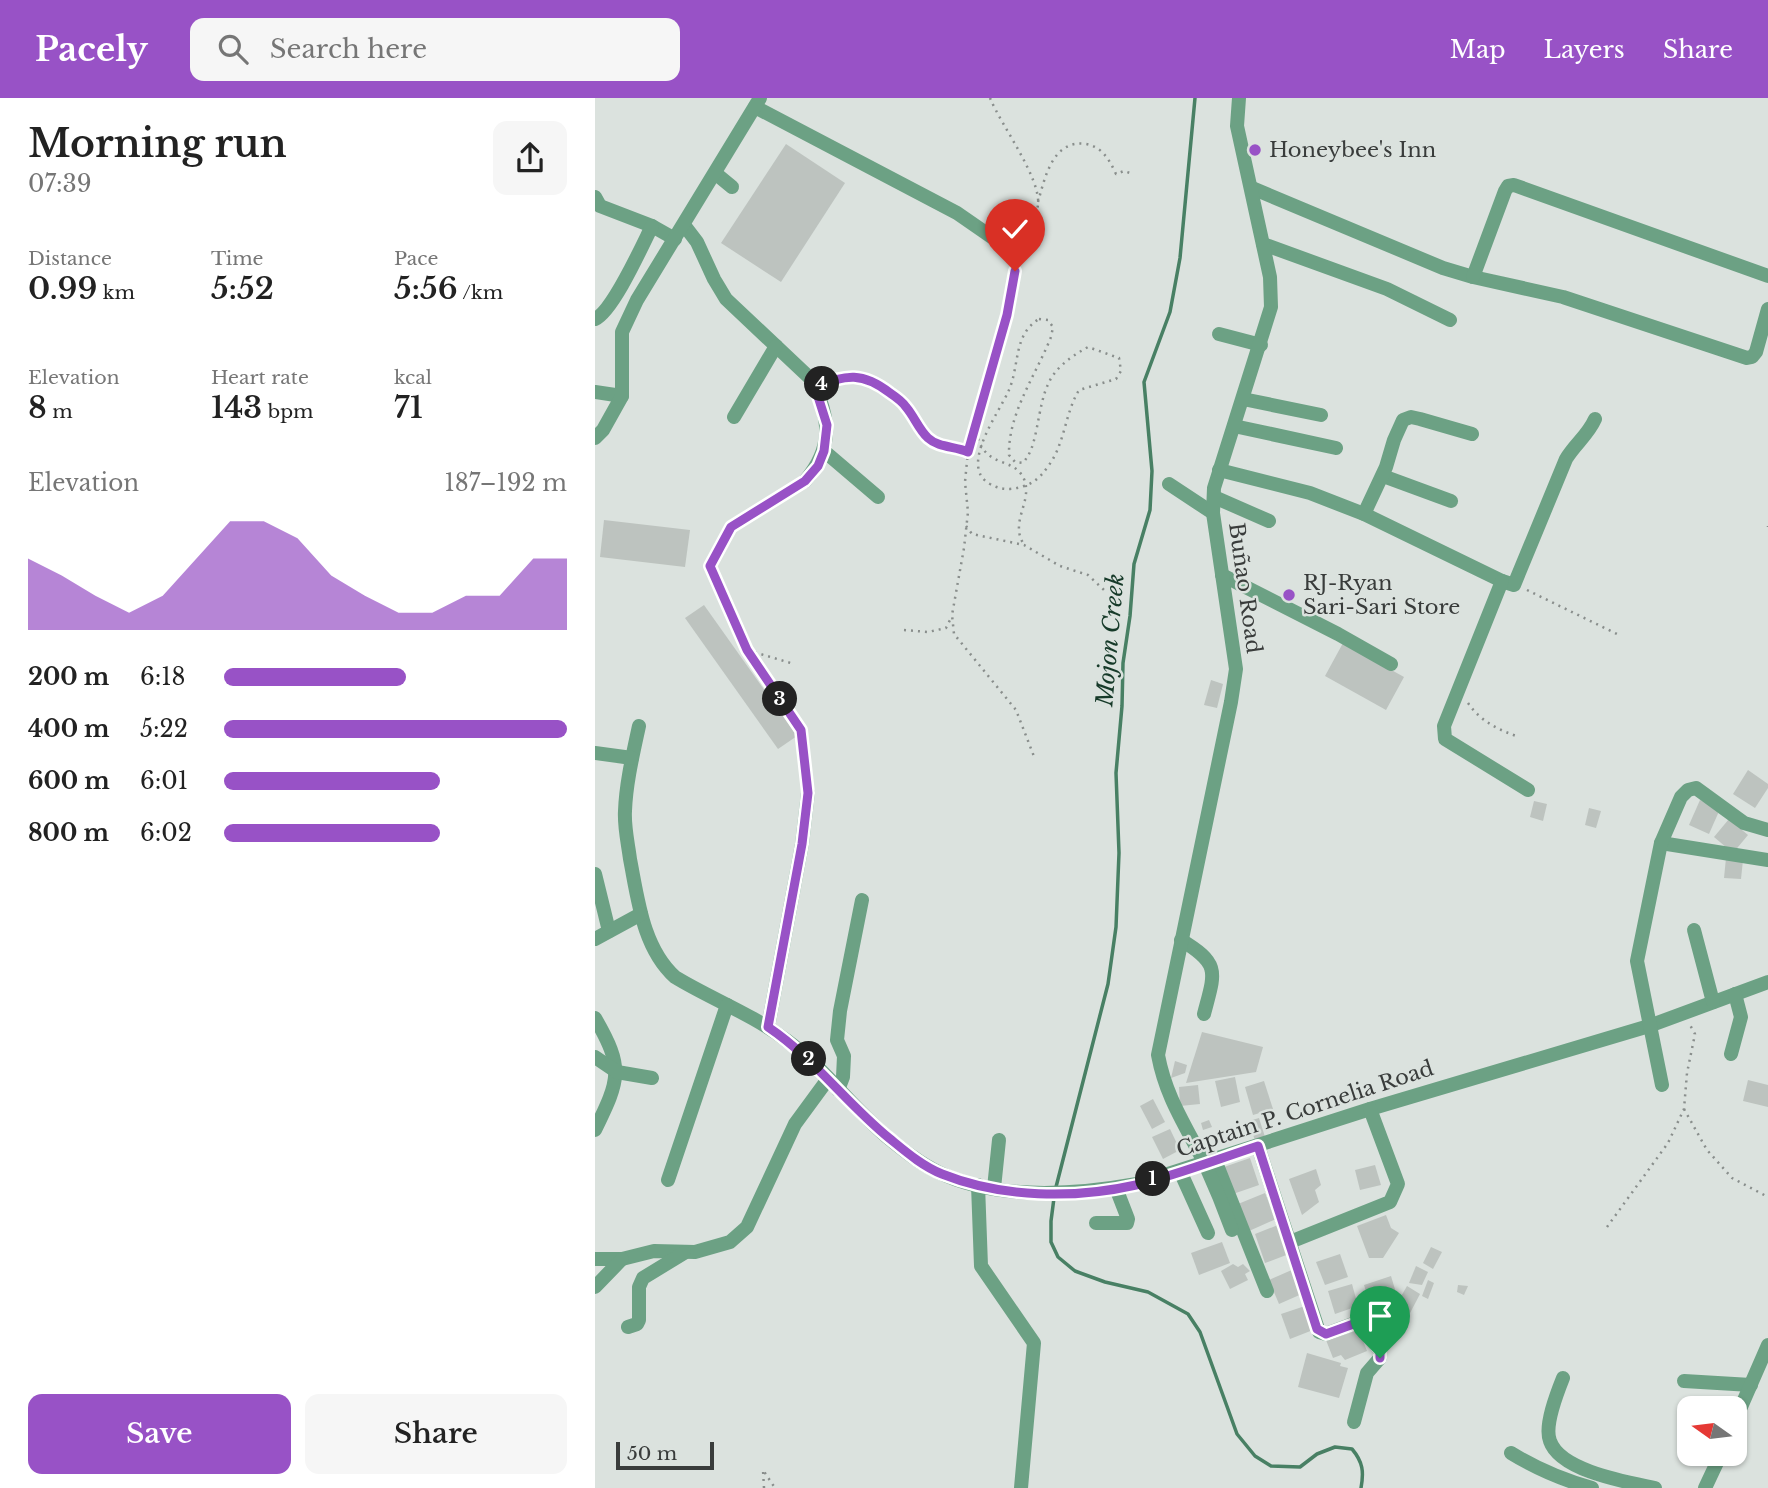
<!DOCTYPE html>
<meta charset="utf-8">
<style>
:root{--surface:#fff;--page:#f6f6f6;--text:#222;--muted:#767676;--accent:#9852c6}
body{margin:0;font-family:"Libre Baskerville",serif;background:var(--page);color:var(--text);height:100vh;display:flex;flex-direction:column;font-size:26px;white-space:nowrap}
*{box-sizing:border-box;margin:0}
p{font-size:23px;color:var(--muted)}
.icon{flex:none;width:38px;height:38px;fill:none;stroke:currentColor;stroke-width:2;stroke-linecap:round;stroke-linejoin:round}
.map{position:relative;flex:1;overflow:hidden}
.drawer{display:flex;flex-direction:column;background:var(--surface);width:595px}
.drawer>*{flex:none}
.needle{width:46px;rotate:284deg}
.fabs{position:absolute;left:1082px;top:1298px;display:grid;gap:14px}
.fabs a{display:grid;place-items:center;width:70px;height:70px;border-radius:14px;background:var(--surface);box-shadow:0 2px 5px #0004;font-size:35px}
.scale{position:absolute;left:21px;bottom:18px;width:98px;box-sizing:border-box;padding-left:7px;border:4px solid #393c3b;border-top:0;font-size:19px;line-height:24px;white-space:nowrap;color:#393c3b;-webkit-text-stroke:5px #dbe2de;paint-order:stroke}
.pin{position:absolute;display:grid;place-items:center;width:60px;height:60px;color:#fff;margin:-72px -30px;border-radius:50% 50% 50% 0;rotate:-45deg;box-shadow:0 0 7px #0007}
.pin .icon{rotate:45deg}
.km{position:absolute;width:35px;height:35px;margin:-18px;border-radius:50%;background:#222;color:#fff;font-size:19px;line-height:35px;text-align:center}
.round{display:grid;place-items:center;flex:none;width:74px;height:74px;border-radius:14px;background:var(--page)}
.head{display:flex;align-items:center;justify-content:space-between;height:119px;padding:0 28px}
h1{font-size:38px;font-weight:600;line-height:52px}
.metrics{display:grid;grid-template-columns:repeat(3,1fr);gap:10px;height:119px;padding:7px 28px}
.metrics div{display:grid;align-content:center}
.metrics b{font-size:30px;font-weight:600}
.metrics small{font-size:19px;font-weight:400}
.metrics p{font-size:19px}
.chart{height:196px;padding:14px 28px}
.chart p{display:flex;justify-content:space-between}
.chart svg{width:100%;height:126px;margin-top:7px;fill:var(--accent);opacity:.7}
.primary-button{display:flex;gap:14px;margin-top:auto;padding:14px 28px}
.primary-button a{flex:1;height:80px;border-radius:14px;background:var(--accent);color:#fff;font-size:28px;font-weight:600;line-height:80px;text-align:center}
.primary-button a+a{background:var(--page);color:var(--text)}
ul{padding:0 28px;list-style:none;font-size:23px}
li{display:grid;grid-template-columns:112px 84px 1fr;align-items:center;height:52px}
li i{height:18px;border-radius:9px;background:var(--accent)}
header{display:flex;align-items:center;gap:42px;box-sizing:border-box;height:98px;padding:0 35px;background:var(--accent);color:#fff}
header strong{font-size:33px}
nav{display:flex;gap:38px;margin-inline-start:auto;font-size:24px}
.search{width:490px;height:63px;background:var(--page);display:flex;align-items:center;gap:18px;box-sizing:border-box;padding:0 24px;border-radius:14px;color:var(--muted);font-size:26px}
main{display:flex;flex:1;min-height:0}
.map>svg:first-child{display:block}
</style>
<header>
<strong>Pacely</strong>
<div class="search"><svg class="icon" aria-label="search" viewBox="0 0 24 24"><circle cx="10" cy="10" r="6"/><path d="M15 15l6 6"/></svg>Search here</div>
<nav><a>Map</a><a>Layers</a><a>Share</a></nav>
</header>
<main>
<section class="drawer">
<div class="head"><div><h1>Morning run</h1><p>07:39</p></div><a class="round"><svg class="icon" aria-label="share" viewBox="0 0 24 24"><path d="M12 15V3M7 8l5-5 5 5M5 13v7h14v-7"/></svg></a></div>
<div class="metrics">
<div><p>Distance</p><b>0.99<small> km</small></b></div>
<div><p>Time</p><b>5:52</b></div>
<div><p>Pace</p><b>5:56<small> /km</small></b></div>
</div>
<div class="metrics">
<div><p>Elevation</p><b>8<small> m</small></b></div>
<div><p>Heart rate</p><b>143<small> bpm</small></b></div>
<div><p>kcal</p><b>71</b></div>
</div>
<div class="chart"><p><span>Elevation</span>187–192 m</p>
<svg viewBox="0 0 160 44" preserveAspectRatio="none"><path d="M0 44V19L10 25L20 32L30 38L40 32L50 19L60 6L70 6L80 12L90 25L100 32L110 38L120 38L130 32L140 32L150 19L160 19V44z"/></svg>
</div>
<ul>
<li><b>200 m</b>6:18<i style="width:53%"></i></li>
<li><b>400 m</b>5:22<i style="width:100%"></i></li>
<li><b>600 m</b>6:01<i style="width:63%"></i></li>
<li><b>800 m</b>6:02<i style="width:63%"></i></li>
</ul>
<div class="primary-button"><a>Save</a><a>Share</a></div>
</section>
<div class="map">
<svg width="1173" height="1390" viewBox="0 0 1173 1390">
<rect width="100%" height="100%" fill="#dbe2de"/>
<g fill="none" stroke-linecap="round" stroke-linejoin="round">
<g stroke="#488064" stroke-width="3.5">
<polyline points="461,1089 513,886 521,829 524,755 521,675 527,608 528,565 535,518 539,466 555,412 557,373 549,284 575,214 585,160 600,0"/>
<path d="M 459,1100 L 456,1123 L 456,1144 L 463,1159 L 480,1173 L 510,1184 L 553,1194 L 593,1216 L 605,1234 L 642,1336 L 660,1358 L 676,1368 L 705,1369 L 722,1356 L 740,1349 L 757,1351 C 768,1364 769,1374 766,1390"/>
</g>
</g>
<g fill="#bdc3bf">
<polygon points="191,46 250,85 186,184 126,145"/>
<polygon points="9,422 95,432 90,469 5,459"/>
<polygon points="109,507 202,638 183,651 90,520"/>
<polygon points="748,545 809,579 791,612 730,578"/>
<polygon points="616,582 628,586 622,610 609,607"/>
<polygon points="1153,672 1173,686 1173,690 1160,710 1138,696"/>
<polygon points="1105,702 1125,711 1114,736 1094,727"/>
<polygon points="939,703 952,706 948,723 935,719"/>
<polygon points="994,710 1006,713 1001,730 990,727"/>
<polygon points="1134,721 1153,737 1138,755 1119,739"/>
<polygon points="1131,760 1148,762 1146,781 1129,780"/>
<polygon points="607,934 668,949 661,974 591,985"/>
<polygon points="580,963 592,967 590,975 576,980"/>
<polygon points="640,979 645,1004 626,1009 620,983"/>
<polygon points="1153,982 1173,987 1173,1009 1148,1003"/>
<polygon points="669,983 678,1011 658,1017 650,989"/>
<polygon points="603,987 605,1006 585,1008 584,989"/>
<polygon points="558,1001 570,1024 557,1031 545,1008"/>
<polygon points="664,1020 670,1039 660,1043 654,1023"/>
<polygon points="614,1022 617,1029 608,1032 606,1025"/>
<polygon points="575,1031 585,1052 568,1061 557,1039"/>
<polygon points="655,1060 664,1087 638,1096 629,1069"/>
<polygon points="780,1067 786,1087 765,1092 760,1072"/>
<polygon points="721,1071 726,1087 720,1092 724,1104 707,1117 694,1081"/>
<polygon points="670,1095 681,1121 654,1133 643,1106"/>
<polygon points="791,1117 796,1130 804,1135 788,1160 774,1160 762,1128"/>
<polygon points="683,1127 694,1156 670,1165 660,1136"/>
<polygon points="627,1144 635,1165 604,1177 596,1155"/>
<polygon points="836,1149 847,1154 838,1171 828,1165"/>
<polygon points="745,1156 753,1179 730,1187 721,1164"/>
<polygon points="638,1166 643,1169 648,1166 655,1173 650,1176 653,1182 635,1191 626,1173"/>
<polygon points="821,1168 833,1174 827,1187 814,1185"/>
<polygon points="699,1171 709,1195 684,1206 674,1182"/>
<polygon points="796,1178 802,1198 782,1204 778,1199 773,1200 769,1187"/>
<polygon points="833,1182 839,1185 833,1201 827,1198"/>
<polygon points="757,1186 763,1208 740,1216 733,1193"/>
<polygon points="863,1187 873,1188 869,1197 862,1194"/>
<polygon points="812,1188 825,1196 813,1219 804,1202"/>
<polygon points="710,1208 718,1232 695,1241 686,1216"/>
<polygon points="763,1230 772,1253 750,1262 746,1257 738,1260 731,1242"/>
<polygon points="712,1255 746,1265 745,1268 753,1270 744,1300 703,1289"/>
</g>
<g fill="none" stroke-linecap="round" stroke-linejoin="round">
<g stroke="#898e8c" stroke-width="2.5" stroke-dasharray="2 5" stroke-linecap="butt">
<path d="M 395,0 C 406,27 446,80 443,107 C 441,120 434,132 427,142 L 415,145"/>
<path d="M 443,104 C 450,79 458,41 491,46 C 507,49 514,61 521,76 L 529,73 L 538,76"/>
<path d="M 444,221 L 453,222 L 458,229 L 456,239 C 441,277 413,315 414,357 L 420,364 L 428,365 C 436,355 438,347 441,334 C 450,289 450,273 493,249 L 524,260 L 526,273 L 521,281 L 484,292 C 470,315 470,345 454,367 C 444,382 434,389 415,391 C 407,391 403,390 395,386 C 363,369 404,315 414,292 C 425,266 418,237 444,221 Z"/>
<path d="M 233,284 C 261,272 292,285 311,308 C 319,317 323,331 332,340 C 343,350 359,348 373,353 L 412,217 L 420,173 L 407,151"/>
<path d="M 380,327 C 386,374 418,356 429,381 C 438,403 415,423 428,445"/>
<polyline points="373,353 370,384 373,414 369,450 357,517 359,536 421,612 440,661"/>
<polyline points="198,390 137,429 115,468 152,552 199,566"/>
<polyline points="371,428 377,436 429,447 465,468 493,477 509,492"/>
<polyline points="1173,428 1173,429"/>
<polyline points="932,492 1024,537"/>
<polyline points="309,532 333,534 351,530 356,520"/>
<polyline points="152,552 206,632 211,682"/>
<path d="M 873,605 C 886,624 904,632 924,639"/>
<polyline points="1089,1011 1112,1052 1137,1080 1173,1099"/>
<polyline points="1012,1129 1073,1045 1089,1011 1092,975 1100,936 1095,927"/>
<polyline points="169,1390 168,1372 180,1390"/>
</g>
<g stroke="#6ca184" stroke-width="14">
<polyline points="160,9 362,115 401,142"/>
<polyline points="120,75 137,89"/>
<polyline points="657,90 848,170 878,179 968,199 1152,260 1157,259 1161,254 1173,211"/>
<polyline points="0,99 5,108 57,128 80,141"/>
<path d="M 89,127 L 102,144 L 119,181 L 131,201 L 217,282 C 235,320 239,349 210,383"/>
<polyline points="668,146 792,191 855,222"/>
<polyline points="878,179 910,93 913,88 919,87 1173,178"/>
<path d="M 0,221 C 18,213 47,148 57,128"/>
<polyline points="624,236 666,247"/>
<polyline points="0,294 27,298"/>
<polyline points="648,301 726,317"/>
<polyline points="139,319 181,248"/>
<polyline points="639,328 741,350"/>
<polyline points="0,340 8,332 27,298 27,234 42,202 165,0"/>
<polyline points="229,353 283,399"/>
<path d="M 624,372 L 715,395 L 769,416 L 907,483 L 919,487 L 971,361 C 980,346 993,337 1000,321"/>
<polyline points="788,378 856,403"/>
<polyline points="574,386 618,415"/>
<polyline points="619,399 674,423"/>
<polyline points="769,416 791,369 799,342 808,322 816,319 825,321 877,336"/>
<polyline points="627,477 743,536 796,566"/>
<polyline points="907,483 849,628 850,641 933,692"/>
<path d="M 44,628 C 38,656 31,685 30,713 C 29,729 33,745 35,761 C 43,802 48,850 80,879 C 116,901 157,916 191,942 C 228,969 256,1008 291,1038 C 307,1051 324,1065 343,1074 C 402,1103 480,1097 542,1086 L 775,1011 L 1054,928 L 1173,884"/>
<polyline points="0,655 37,660"/>
<polyline points="1066,745 1173,762"/>
<polyline points="0,776 14,833"/>
<polyline points="1099,832 1118,904"/>
<polyline points="0,841 46,816"/>
<path d="M 586,842 C 626,866 620,874 609,916"/>
<path d="M 0,920 C 29,970 25,981 0,1032"/>
<polyline points="173,929 207,746 213,695"/>
<polyline points="1136,956 1146,919 1140,896"/>
<polyline points="0,959 22,974 57,980"/>
<polyline points="1067,987 1042,863 1066,745 1086,699 1093,692 1101,690 1149,725 1173,732"/>
<polyline points="243,992 248,979 249,958 242,942 245,913 267,802"/>
<polyline points="663,1048 724,1234 731,1236 803,1209"/>
<polyline points="620,1062 672,1193"/>
<polyline points="585,1073 613,1135"/>
<polyline points="73,1082 132,907"/>
<polyline points="383,1087 386,1168 439,1245 426,1390"/>
<polyline points="399,1090 404,1042"/>
<polyline points="501,1125 532,1125 533,1121 521,1090"/>
<path d="M 637,1132 C 629,1110 620,1088 610,1066 C 591,1028 571,1000 563,957 L 636,604 L 641,571 L 618,415 L 619,390 L 676,209 L 675,179 L 642,28 L 644,0"/>
<polyline points="695,1144 795,1104 803,1086 775,1011"/>
<polyline points="0,1161 27,1161 59,1153 100,1154 135,1144 152,1129 200,1026 233,981"/>
<polyline points="0,1189 27,1161"/>
<polyline points="33,1229 42,1226 44,1222 44,1189 48,1180 89,1155"/>
<path d="M 968,1280 C 962,1295 949,1328 955,1343 C 965,1373 1032,1384 1060,1390"/>
<polyline points="1089,1283 1156,1287"/>
<polyline points="759,1324 772,1275 785,1260 785,1253 764,1224"/>
<polyline points="1139,1325 1173,1247"/>
<path d="M 916,1355 C 942,1371 968,1382 997,1390"/>
<polyline points="1110,1390 1126,1356"/>
</g>
</g>
<g fill="none" stroke-linecap="round" stroke-linejoin="round">
<g stroke="#fff" stroke-width="14">
<path id="route" d="M 420,173 L 412,217 L 373,354 C 359,348 344,350 333,340 C 324,332 319,318 311,309 C 307,303 301,299 295,295 C 268,274 251,276 220,289 L 232,327 L 229,353 L 223,368 L 210,383 L 136,429 L 115,468 L 152,552 L 206,632 L 213,695 L 207,746 L 173,929 C 219,960 251,1005 294,1040 C 310,1053 327,1068 347,1076 C 407,1100 479,1101 541,1087 C 582,1077 623,1061 663,1048 L 722,1231 L 731,1236 L 764,1224 L 785,1253 L 785,1260"/>
</g>
<use href="#route" stroke="#9852c6" stroke-width="9"/>
</g>
<g fill="#9852c6" stroke="#dbe2de" stroke-width="2.5">
<circle cx="660" cy="52" r="7"/>
<circle cx="694" cy="497" r="7"/>
</g>
<g text-anchor="middle" dominant-baseline="central" stroke-width="5" stroke-linejoin="round" paint-order="stroke">
<g font-size="21" fill="#393c3b" stroke="#dbe2de" text-anchor="start">
<text x="674" y="52">Honeybee's Inn</text>
<text x="708" y="485">RJ-Ryan<tspan x="708" dy="24">Sari-Sari Store</tspan></text>
</g>
<g font-size="21" fill="#393c3b" stroke="#dbe2de">
<text transform="translate(650 490) rotate(82)">Buñao Road</text>
<text transform="translate(710 1011) rotate(-18)">Captain P. Cornelia Road</text>
</g>
<g font-size="23" font-style="italic" fill="#163a29" stroke="#dbe2de">
<text transform="translate(515 542) rotate(-85)">Mojon Creek</text>
</g>
</g>
</svg>
<div class="fabs">
<a><svg class="needle" viewBox="-14 -14 28 28"><path d="M0-13l5 13h-10z" fill="#e53935"/><path d="M0 13l5-13h-10z" fill="#767676"/></svg></a>
</div>
<div class="scale">50 m</div>
<div class="pin" style="left:785px;top:1260px;background:#1e9e55"><svg class="icon" aria-label="arrive" viewBox="0 0 24 24"><path d="M6 21V4h12l-3 4 3 4H6"/></svg></div>
<div class="pin" style="left:420px;top:173px;background:#d93025"><svg class="icon" aria-label="check" viewBox="0 0 24 24"><path d="M5 12l5 5 9-10"/></svg></div>
<b class="km" style="left:558px;top:1081px">1</b>
<b class="km" style="left:214px;top:961px">2</b>
<b class="km" style="left:185px;top:601px">3</b>
<b class="km" style="left:227px;top:286px">4</b>
</div>
</main>
